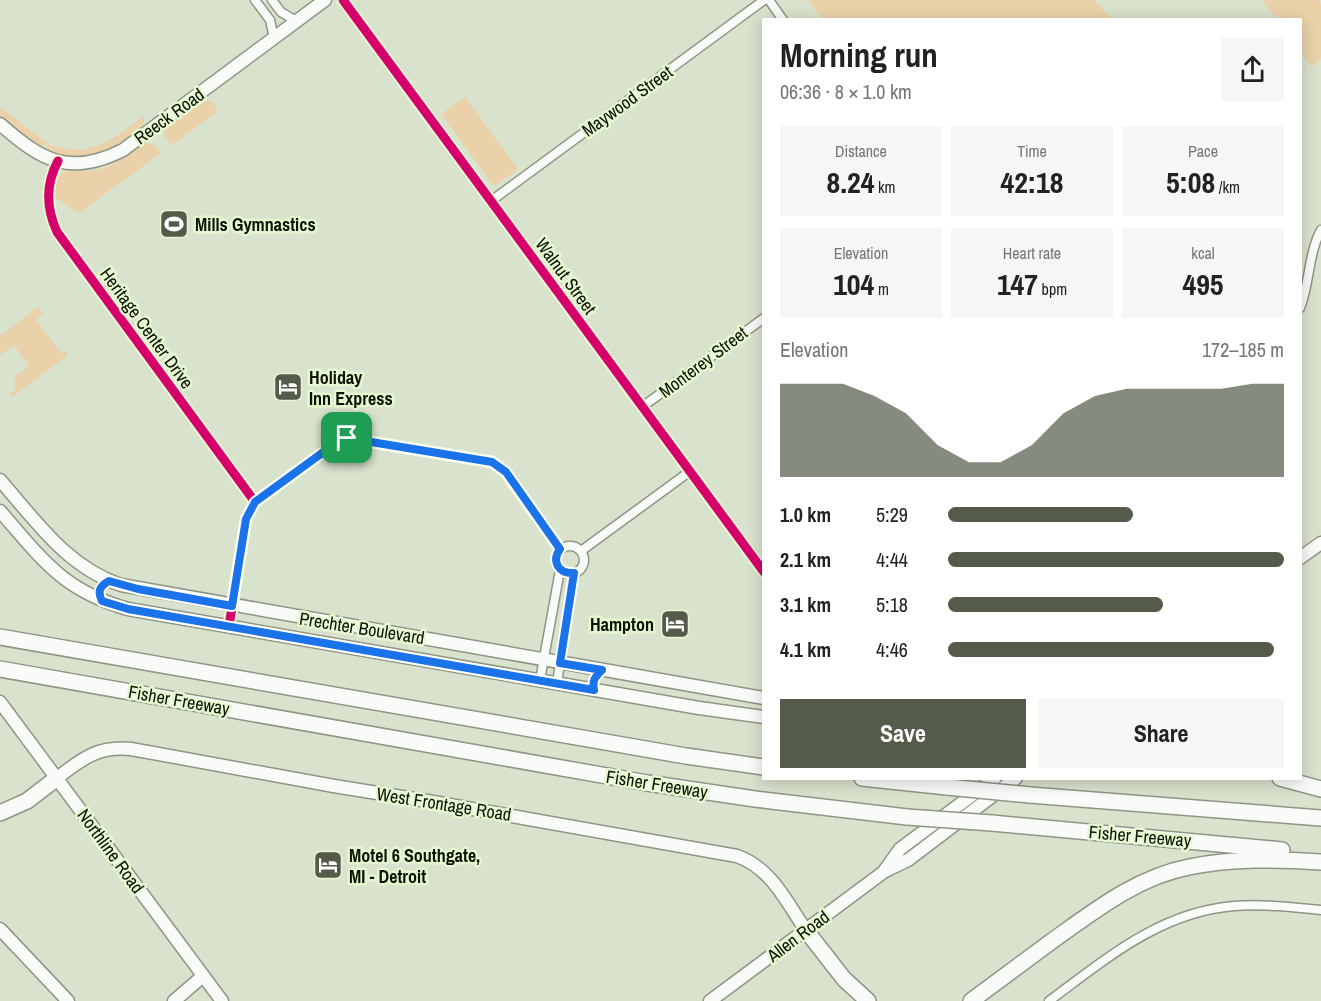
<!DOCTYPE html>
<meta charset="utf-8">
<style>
:root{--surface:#fff;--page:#f6f6f6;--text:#222;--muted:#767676;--accent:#545b4b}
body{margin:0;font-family:"Archivo Narrow",sans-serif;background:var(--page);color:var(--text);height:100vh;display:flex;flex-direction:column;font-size:22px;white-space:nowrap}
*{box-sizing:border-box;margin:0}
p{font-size:20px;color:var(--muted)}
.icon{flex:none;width:33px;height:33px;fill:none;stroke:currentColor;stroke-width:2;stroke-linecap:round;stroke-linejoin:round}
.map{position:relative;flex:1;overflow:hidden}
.side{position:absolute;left:762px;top:18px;width:540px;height:762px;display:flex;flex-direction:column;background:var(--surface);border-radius:0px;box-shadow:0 3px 15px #0003}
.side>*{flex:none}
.pin{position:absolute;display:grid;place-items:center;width:51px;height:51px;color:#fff;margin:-26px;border-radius:12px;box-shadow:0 3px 9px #0006}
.round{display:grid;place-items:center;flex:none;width:63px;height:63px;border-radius:0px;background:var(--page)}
.headline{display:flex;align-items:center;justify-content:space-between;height:102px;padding:0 18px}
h1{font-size:33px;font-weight:700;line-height:45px}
.stats{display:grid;grid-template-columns:repeat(3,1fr);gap:9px;height:102px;padding:6px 18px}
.stats div{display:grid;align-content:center;border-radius:0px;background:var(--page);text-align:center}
.stats b{font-size:30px;font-weight:700}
.stats small{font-size:16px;font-weight:400}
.stats p{font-size:16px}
.chart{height:168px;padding:12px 18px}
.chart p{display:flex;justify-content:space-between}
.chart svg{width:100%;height:108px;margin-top:6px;fill:var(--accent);opacity:.7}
.button{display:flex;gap:12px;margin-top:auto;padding:12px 18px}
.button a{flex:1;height:69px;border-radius:0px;background:var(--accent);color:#fff;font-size:24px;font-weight:700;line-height:69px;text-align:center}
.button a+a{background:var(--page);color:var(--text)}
ul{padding:0 18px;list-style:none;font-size:20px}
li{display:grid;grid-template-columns:96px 72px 1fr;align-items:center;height:45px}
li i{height:15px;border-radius:8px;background:var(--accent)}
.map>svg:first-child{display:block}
</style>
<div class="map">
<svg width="1321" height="1001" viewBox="0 0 1321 1001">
<rect width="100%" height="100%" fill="#d9e2cd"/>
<g fill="#ead1a9">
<polygon points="808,0 1094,0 1112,19 822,19"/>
<polygon points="1262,0 1318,0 1321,4 1321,59 1311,67 1301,52 1300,20 1277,19"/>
<polygon points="465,97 518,169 494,186 441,114"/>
<path d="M 202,100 L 212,102 L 218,111 L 172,145 C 166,139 163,136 165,127 Z"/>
<polygon points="0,107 47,143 43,149 0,116"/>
<path d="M 144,116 L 144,122 L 142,127 C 109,151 88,167 46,150 L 48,144 C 91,159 111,140 144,116 Z"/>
<path d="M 145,143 L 155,145 L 161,153 L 79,213 L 56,198 C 53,190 55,177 63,173 C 70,169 83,172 91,171 C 112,168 128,155 145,143 Z"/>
<polygon points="38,307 43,314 36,320 61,353 65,351 68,355 12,397 9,394 15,390 16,381 13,378 29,366 14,345 0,355 0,336"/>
</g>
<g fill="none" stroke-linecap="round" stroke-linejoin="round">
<g stroke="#8e9585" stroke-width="11">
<g id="street">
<polyline points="255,0 270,20 274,38"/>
<polyline points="272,0 281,12 296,21"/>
<polyline points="343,0 764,572"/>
<polyline points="769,0 783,20"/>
<path d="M 58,161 C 45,185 46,208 57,232 L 255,502"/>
<polyline points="491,201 764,0"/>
<path d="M 1300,308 C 1310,283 1308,254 1321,230"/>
<polyline points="642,407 764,318"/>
<circle cx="570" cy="560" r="14"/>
<polyline points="581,551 689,472"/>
<polyline points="229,626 246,519 255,502 333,445 347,438 492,462 505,472 560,549"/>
<polyline points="540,680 560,570"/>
<polyline points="557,683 574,573"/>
<path d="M 1049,1001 C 1106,959 1160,912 1234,906 C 1263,904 1292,907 1321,910"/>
</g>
</g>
<g stroke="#8e9585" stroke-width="15">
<g id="secondary">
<path d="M 0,124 C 42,161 70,177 123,150 L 325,0"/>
<path d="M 0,480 C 36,521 67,567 121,585 L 764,698"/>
<path d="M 0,511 C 43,560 62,590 128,609 L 699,708 L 764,717"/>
<polyline points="1300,558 1321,543"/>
<polyline points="0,702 222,1001"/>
<path d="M 57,778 C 82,759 97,746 131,749 L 334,786 L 433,802 L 737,856 C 771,868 786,901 805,929"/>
<polyline points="885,870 900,849 995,778"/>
<polyline points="0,929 68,1001"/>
<polyline points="174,1001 203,976"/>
<polyline points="710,1001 885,871 908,860 1016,778"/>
</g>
</g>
<g stroke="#8e9585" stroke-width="18">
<g id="highway">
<polyline points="0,637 686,756 764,767"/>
<polyline points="0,669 647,783 755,799 907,817"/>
<polyline points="862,778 947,787"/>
<polyline points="1280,778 1321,789"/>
<polyline points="1030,795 1321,818"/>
<polyline points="0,813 27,801 57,778"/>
<polyline points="992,823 1282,850"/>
<polyline points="805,929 844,979 868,1001"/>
<path d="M 971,1001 C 998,981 1025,961 1052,941 C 1094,911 1137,877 1189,867 C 1233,858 1276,859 1321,862"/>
</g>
</g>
<use href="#street" stroke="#f9fbf8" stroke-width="8"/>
<use href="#secondary" stroke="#f9fbf8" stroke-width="12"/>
<use href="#highway" stroke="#f9fbf8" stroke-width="15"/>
<g stroke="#8e9585" stroke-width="18" stroke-linecap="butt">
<g id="highway-bridge">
<polyline points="947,787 1030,795"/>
<polyline points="907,817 992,823"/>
</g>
</g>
<use href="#highway-bridge" stroke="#f9fbf8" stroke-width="15"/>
<g stroke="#e7f8d1" stroke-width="13">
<g id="cycleway">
<polyline points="343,0 764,572"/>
<path d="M 58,161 C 45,185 46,208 57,232 L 255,502"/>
<polyline points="229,626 246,519 255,502 333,445 347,438 492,462 505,472 560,549"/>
</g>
</g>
<use href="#cycleway" stroke="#d6006c" stroke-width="9"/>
</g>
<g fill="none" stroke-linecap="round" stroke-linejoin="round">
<g stroke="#fff" stroke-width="12">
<path id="route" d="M 347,438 L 492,462 L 506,472 L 560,549 C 551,562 559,574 574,573 L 560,663 L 602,670 C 595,677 592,680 594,690 L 128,609 L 102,601 C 97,591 100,586 109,581 L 138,589 L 232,606 L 246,519 L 255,502 L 333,445 Z"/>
</g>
<use href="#route" stroke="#1a73e8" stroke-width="8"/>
</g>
<defs>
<g id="stadium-square" transform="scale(1.5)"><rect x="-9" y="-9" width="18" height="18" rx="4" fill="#545b4b" stroke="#e7f8d1"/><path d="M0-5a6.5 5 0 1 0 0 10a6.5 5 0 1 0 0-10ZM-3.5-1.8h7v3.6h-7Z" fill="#fff"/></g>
<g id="hotel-square" transform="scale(1.5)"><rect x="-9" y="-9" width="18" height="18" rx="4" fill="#545b4b" stroke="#e7f8d1"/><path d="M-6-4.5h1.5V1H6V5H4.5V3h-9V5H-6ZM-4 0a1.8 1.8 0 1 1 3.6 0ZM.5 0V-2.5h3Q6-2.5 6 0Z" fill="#fff"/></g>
</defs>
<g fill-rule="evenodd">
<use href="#stadium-square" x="174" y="224"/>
<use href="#hotel-square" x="288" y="387"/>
<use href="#hotel-square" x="675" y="624"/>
<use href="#hotel-square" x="328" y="865"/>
</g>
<g text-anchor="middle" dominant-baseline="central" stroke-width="5" stroke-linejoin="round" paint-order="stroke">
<g font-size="18" fill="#0c1205" stroke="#e7f8d1">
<text transform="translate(627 101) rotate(-36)">Maywood Street</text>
<text transform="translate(169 116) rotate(-36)">Reeck Road</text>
<text transform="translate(566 276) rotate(54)">Walnut Street</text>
<text transform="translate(147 328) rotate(54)">Heritage Center Drive</text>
<text transform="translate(703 362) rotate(-37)">Monterey Street</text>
<text transform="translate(362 628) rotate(9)">Prechter Boulevard</text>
<text transform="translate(179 700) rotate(10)">Fisher Freeway</text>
<text transform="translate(657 784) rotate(9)">Fisher Freeway</text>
<text transform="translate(444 804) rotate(9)">West Frontage Road</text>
<text transform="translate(1140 836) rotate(5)">Fisher Freeway</text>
<text transform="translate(111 851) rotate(54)">Northline Road</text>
<text transform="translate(798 936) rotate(-37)">Allen Road</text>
</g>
<g font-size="18" font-weight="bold" fill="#0c1205" stroke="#e7f8d1" text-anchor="start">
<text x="195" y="224">Mills Gymnastics</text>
<text x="309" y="377">Holiday<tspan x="309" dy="21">Inn Express</tspan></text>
<text x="654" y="624" text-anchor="end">Hampton</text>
<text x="349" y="855">Motel 6 Southgate,<tspan x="349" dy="21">MI - Detroit</tspan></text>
</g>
</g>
</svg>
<div class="pin" style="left:347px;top:438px;background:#1e9e55"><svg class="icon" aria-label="arrive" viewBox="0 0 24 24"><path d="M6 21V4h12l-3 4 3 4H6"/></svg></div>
<section class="side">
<div class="headline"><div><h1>Morning run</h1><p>06:36 · 8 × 1.0 km</p></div><a class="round"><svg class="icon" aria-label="share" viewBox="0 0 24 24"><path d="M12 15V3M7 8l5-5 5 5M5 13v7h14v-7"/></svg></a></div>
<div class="stats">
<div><p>Distance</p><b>8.24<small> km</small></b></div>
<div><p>Time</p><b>42:18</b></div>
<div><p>Pace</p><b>5:08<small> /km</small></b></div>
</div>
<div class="stats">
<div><p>Elevation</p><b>104<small> m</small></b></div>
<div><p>Heart rate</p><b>147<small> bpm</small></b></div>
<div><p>kcal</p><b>495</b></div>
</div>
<div class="chart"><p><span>Elevation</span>172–185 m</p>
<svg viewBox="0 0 160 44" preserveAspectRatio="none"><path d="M0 44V6L10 6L20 6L30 11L40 18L50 31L60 38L70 38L80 31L90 18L100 11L110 8L120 8L130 8L140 8L150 6L160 6V44z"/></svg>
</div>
<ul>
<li><b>1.0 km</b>5:29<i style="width:55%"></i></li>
<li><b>2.1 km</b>4:44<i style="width:100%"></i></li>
<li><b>3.1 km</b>5:18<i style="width:64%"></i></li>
<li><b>4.1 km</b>4:46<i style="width:97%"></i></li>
</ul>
<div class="button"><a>Save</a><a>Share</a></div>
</section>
</div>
